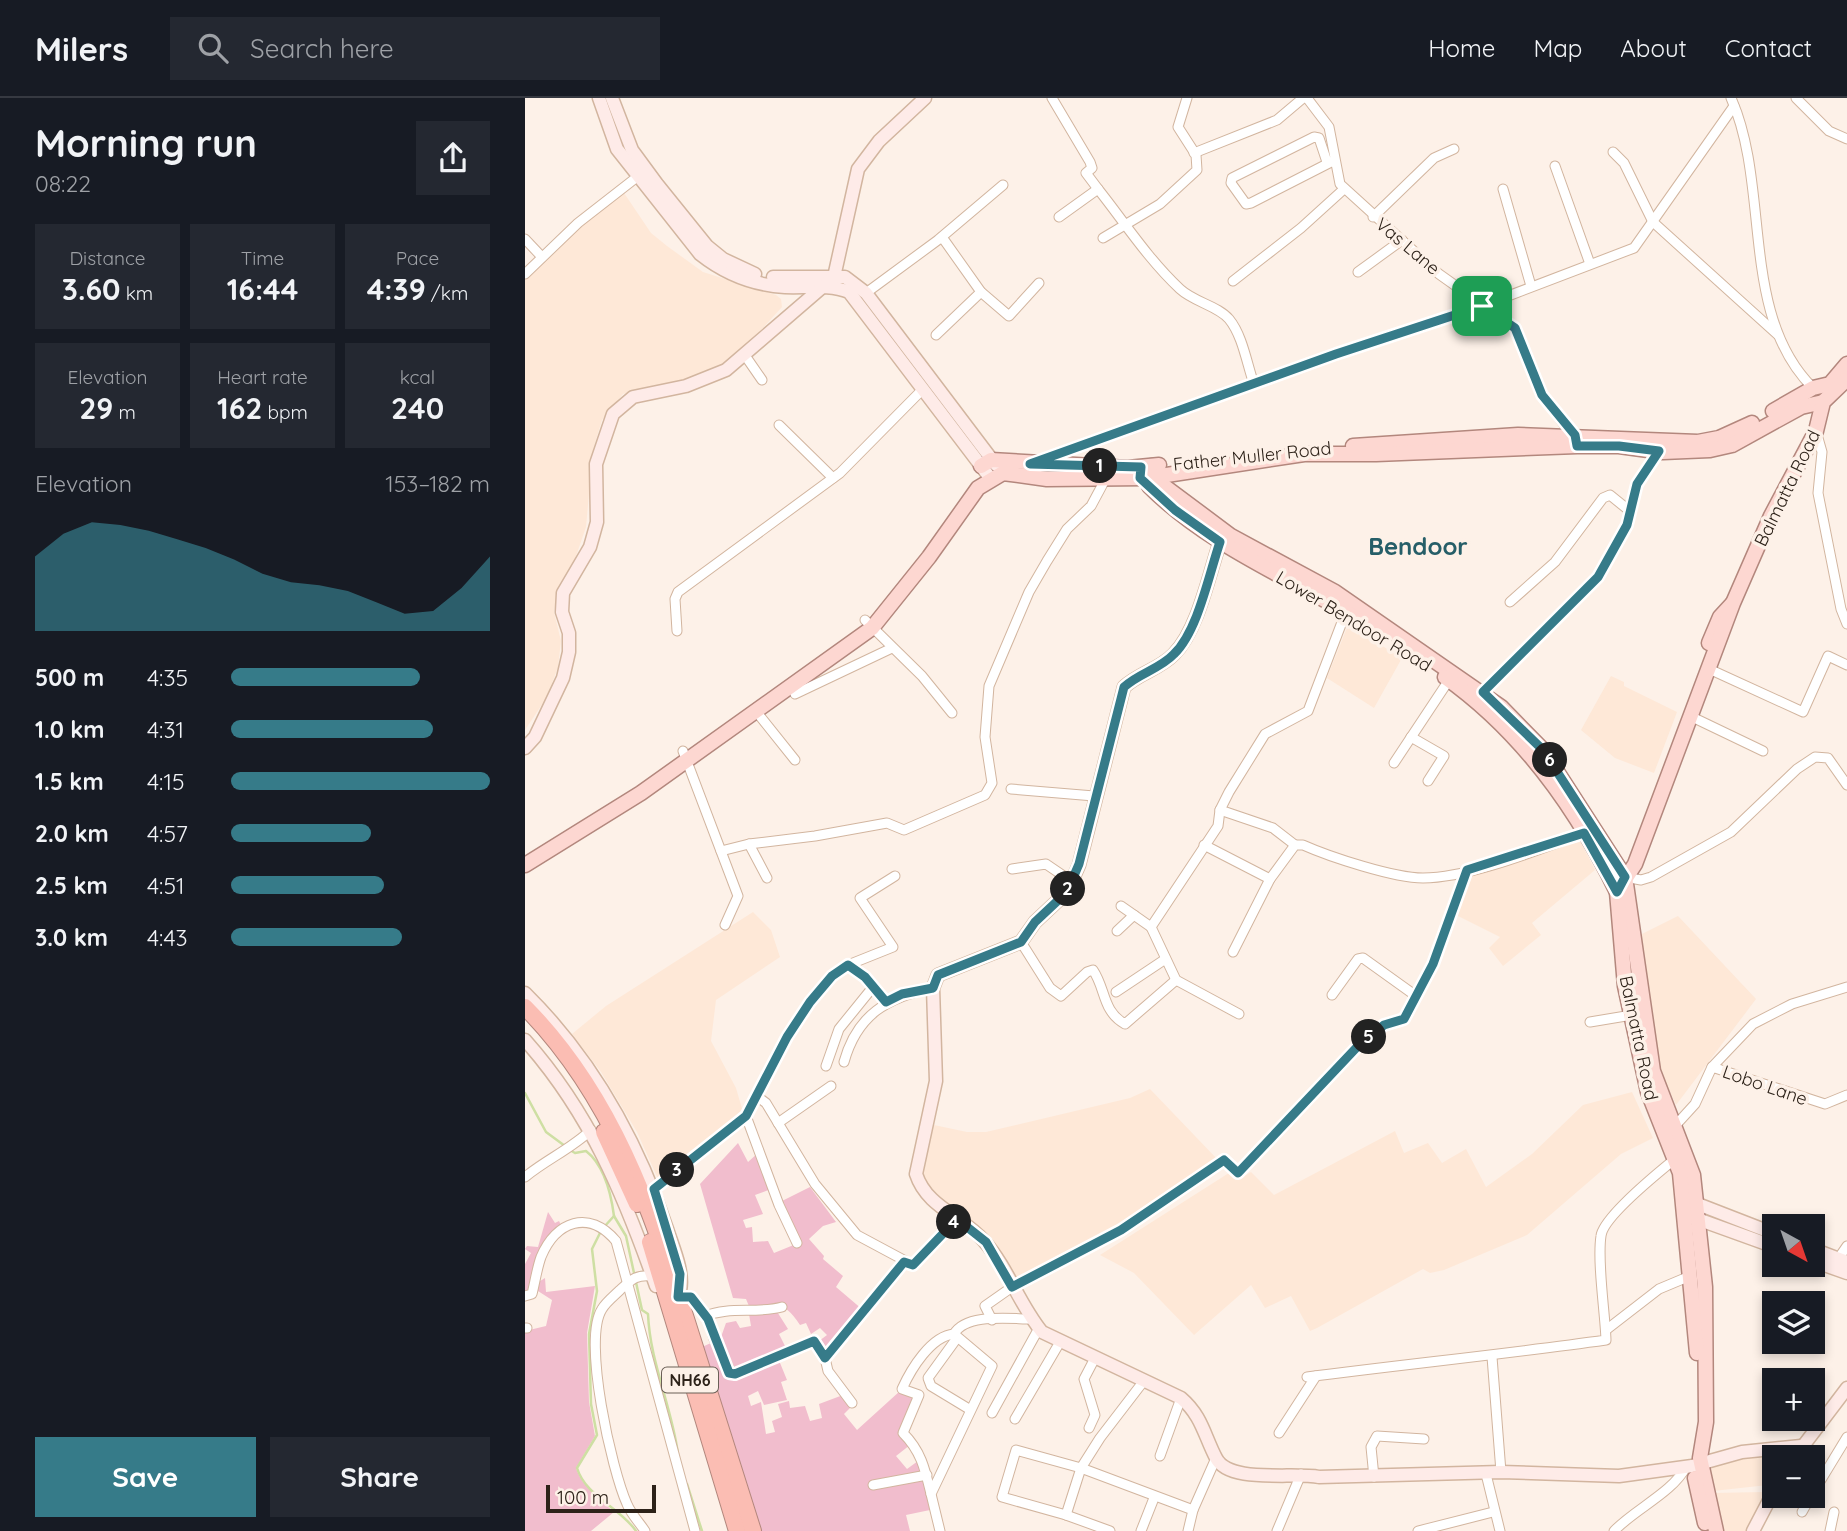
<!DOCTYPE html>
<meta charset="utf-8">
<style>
:root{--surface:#171b24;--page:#242831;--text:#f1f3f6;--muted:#9ea1a6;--line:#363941;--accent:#367b89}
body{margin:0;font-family:Quicksand,sans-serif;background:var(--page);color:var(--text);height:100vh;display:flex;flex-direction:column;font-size:26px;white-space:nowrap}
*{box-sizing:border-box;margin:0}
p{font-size:23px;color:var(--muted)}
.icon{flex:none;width:38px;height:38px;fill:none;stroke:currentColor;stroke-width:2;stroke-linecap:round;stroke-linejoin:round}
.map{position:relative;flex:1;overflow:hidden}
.details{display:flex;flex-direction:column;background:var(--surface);width:525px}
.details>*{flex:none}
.needle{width:46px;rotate:140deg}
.fabs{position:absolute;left:1237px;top:1116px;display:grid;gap:14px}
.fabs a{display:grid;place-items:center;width:63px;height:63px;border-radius:0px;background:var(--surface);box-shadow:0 4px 10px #0003;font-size:35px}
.scale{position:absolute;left:21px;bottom:18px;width:110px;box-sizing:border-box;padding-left:7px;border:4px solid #2d2219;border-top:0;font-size:19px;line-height:24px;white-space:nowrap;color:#2d2219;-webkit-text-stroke:5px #fdf1e8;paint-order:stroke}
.pin{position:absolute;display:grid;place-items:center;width:60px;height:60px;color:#fff;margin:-30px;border-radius:14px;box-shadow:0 4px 10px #0006}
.km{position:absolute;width:35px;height:35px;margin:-18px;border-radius:50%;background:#222;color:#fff;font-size:19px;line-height:35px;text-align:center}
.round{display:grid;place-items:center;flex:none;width:74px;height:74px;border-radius:0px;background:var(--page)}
.headline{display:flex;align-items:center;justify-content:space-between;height:119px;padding:0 35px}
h1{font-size:38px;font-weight:700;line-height:52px}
.metrics{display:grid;grid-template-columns:repeat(3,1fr);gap:10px;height:119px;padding:7px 35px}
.metrics div{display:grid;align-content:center;border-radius:0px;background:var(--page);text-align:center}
.metrics b{font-size:30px;font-weight:700}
.metrics small{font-size:19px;font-weight:400}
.metrics p{font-size:19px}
.chart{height:196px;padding:14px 35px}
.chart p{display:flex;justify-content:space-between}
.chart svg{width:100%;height:126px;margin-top:7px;fill:var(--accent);opacity:.7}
.primary-button{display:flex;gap:14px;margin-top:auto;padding:14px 35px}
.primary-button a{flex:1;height:80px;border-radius:0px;background:var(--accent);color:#fff;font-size:28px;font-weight:700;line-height:80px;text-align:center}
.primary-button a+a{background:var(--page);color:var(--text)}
ul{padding:0 35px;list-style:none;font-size:23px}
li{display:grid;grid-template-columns:112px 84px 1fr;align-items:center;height:52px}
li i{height:18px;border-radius:9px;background:var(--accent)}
header{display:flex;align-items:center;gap:42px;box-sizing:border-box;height:98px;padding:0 35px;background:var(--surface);border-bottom:2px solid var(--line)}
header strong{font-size:33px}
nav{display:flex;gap:38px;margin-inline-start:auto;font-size:24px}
.search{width:490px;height:63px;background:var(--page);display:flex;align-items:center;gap:18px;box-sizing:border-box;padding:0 24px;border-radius:0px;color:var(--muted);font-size:26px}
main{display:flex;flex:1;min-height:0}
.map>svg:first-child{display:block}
</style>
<header>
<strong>Milers</strong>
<div class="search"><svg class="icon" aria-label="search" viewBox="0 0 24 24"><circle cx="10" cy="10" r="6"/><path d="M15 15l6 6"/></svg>Search here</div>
<nav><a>Home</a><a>Map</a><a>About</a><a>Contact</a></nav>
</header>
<main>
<section class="details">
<div class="headline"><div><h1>Morning run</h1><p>08:22</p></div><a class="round"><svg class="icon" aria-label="share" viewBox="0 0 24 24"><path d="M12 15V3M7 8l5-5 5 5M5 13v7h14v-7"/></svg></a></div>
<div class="metrics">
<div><p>Distance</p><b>3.60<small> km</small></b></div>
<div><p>Time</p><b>16:44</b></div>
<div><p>Pace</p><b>4:39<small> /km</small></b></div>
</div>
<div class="metrics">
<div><p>Elevation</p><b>29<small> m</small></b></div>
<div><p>Heart rate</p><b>162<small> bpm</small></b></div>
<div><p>kcal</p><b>240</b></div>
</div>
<div class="chart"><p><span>Elevation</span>153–182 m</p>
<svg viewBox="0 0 160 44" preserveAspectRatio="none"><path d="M0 44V18L10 10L20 6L30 7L40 9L50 12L60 15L70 19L80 24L90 27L100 28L110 30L120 34L130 38L140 37L150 29L160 18V44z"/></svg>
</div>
<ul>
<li><b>500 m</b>4:35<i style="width:73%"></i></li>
<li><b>1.0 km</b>4:31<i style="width:78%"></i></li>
<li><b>1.5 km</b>4:15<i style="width:100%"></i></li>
<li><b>2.0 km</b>4:57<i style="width:54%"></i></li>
<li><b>2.5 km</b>4:51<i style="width:59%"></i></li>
<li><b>3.0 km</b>4:43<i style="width:66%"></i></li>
</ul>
<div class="primary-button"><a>Save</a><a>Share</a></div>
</section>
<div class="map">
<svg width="1322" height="1433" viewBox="0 0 1322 1433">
<rect width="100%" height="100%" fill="#fdf1e8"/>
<g fill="#fee8d7">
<polygon points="95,89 126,135 142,148 178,174 251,197 256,201 257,209 219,251 193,270 159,283 98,296 77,322 68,352 61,429 49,464 35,485 29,514 36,543 33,569 22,599 0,632 0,179"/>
<polygon points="823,527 877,560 849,610 802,580"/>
<polygon points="1086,578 1099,584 1099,588 1152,614 1129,675 1090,660 1056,632"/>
<polygon points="1053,739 1070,772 1007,825 1016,837 978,868 964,850 975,839 929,816 944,773"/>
<polygon points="228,814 246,832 255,859 191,902 186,943 211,990 218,1014 133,1081 112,1034 76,974 47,936 81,908"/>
<polygon points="1153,818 1231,901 1151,1007 1130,961 1113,838"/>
<polygon points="625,991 693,1062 605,1122 487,1182 473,1156 398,1086 399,1066 409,1027 442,1034 461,1034 605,1000"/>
<polygon points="1107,994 1128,1040 1096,1056 1002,1137 919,1172 905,1175 898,1171 792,1230 785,1233 766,1198 740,1210 726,1187 669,1237 609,1175 575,1157 707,1073 716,1080 726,1074 749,1097 870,1033 879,1055 903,1045 917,1065 941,1051 961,1089 1007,1056 1058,1007"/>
<polygon points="1266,1350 1260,1360 1250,1360 1249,1377 1243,1387 1188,1393 1178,1358"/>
<polygon points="1240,1394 1224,1433 1193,1433 1186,1395"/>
</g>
<g fill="#f1bdcd">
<path d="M 213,1045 L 223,1064 L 233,1055 L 246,1091 L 230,1097 L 238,1116 L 218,1122 L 221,1130 L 227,1129 L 228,1144 L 243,1143 L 249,1155 L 276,1144 L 257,1103 L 285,1089 L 311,1124 L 298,1128 L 284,1141 L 299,1158 L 298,1161 L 318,1178 L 311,1189 L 338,1212 L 301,1256 L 294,1243 L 302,1237 L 295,1230 L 286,1236 L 281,1225 L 275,1227 C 258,1201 253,1208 226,1213 L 221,1201 L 208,1200 L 175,1086 Z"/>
<polygon points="23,1114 30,1125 34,1123 36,1127 24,1139 5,1193 0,1195 0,1166 6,1155 0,1151 2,1148 13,1149"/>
<path d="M 20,1180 L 21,1194 L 70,1188 L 62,1235 L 64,1304 L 70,1338 L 51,1370 C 57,1389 75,1401 89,1414 L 66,1433 L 0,1433 L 0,1233 L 21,1228 L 27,1202 L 13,1193 L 12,1185 Z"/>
<polygon points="251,1212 263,1231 254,1236 262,1252 209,1275 191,1241 196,1239 201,1225 211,1223 215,1230 226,1228 224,1216"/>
<polygon points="188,1244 207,1282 253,1260 262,1282 256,1284 262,1302 239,1307 233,1293 223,1298 226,1308 236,1304 241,1336 250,1334 247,1323 257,1319 253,1306 264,1303 265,1310 280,1308 285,1323 297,1320 294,1306 318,1297 327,1308 319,1316 332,1332 375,1293 392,1298 376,1335 385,1347 371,1358 382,1371 393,1363 405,1412 381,1417 385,1433 233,1433 177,1249"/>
</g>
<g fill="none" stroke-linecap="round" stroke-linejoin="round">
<g stroke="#cedfa3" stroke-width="2.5">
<polyline points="0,995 21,1034 40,1048"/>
<path d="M 45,1052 L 50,1055 L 61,1053 C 79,1067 86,1095 89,1118 L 79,1129"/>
<path d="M 89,1118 L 101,1138 L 117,1212 L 123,1216 C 125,1265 147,1309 153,1356"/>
<path d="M 75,1135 L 67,1151 L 72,1193 L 64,1236 L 66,1306 L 72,1337 L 52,1370 C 61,1399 95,1409 111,1433"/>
<polyline points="162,1386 177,1433"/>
</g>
<g stroke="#d2b59f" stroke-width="11">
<g id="street">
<polyline points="527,0 565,64 567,70 561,75 573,91"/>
<polyline points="782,0 804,29 815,86 914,176 990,230 1017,297 1050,341"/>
<path d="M 1206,0 C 1246,89 1214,217 1288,290"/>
<polyline points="1271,0 1304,33 1322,41"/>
<polyline points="1088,54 1099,65 1128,124 1253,237"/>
<polyline points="669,55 752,22 778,0"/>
<polyline points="802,64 794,40 789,39 707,80 706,85 721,106 726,105 808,63"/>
<polyline points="1030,68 1065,166"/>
<polyline points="978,91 1006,188"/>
<path d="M 534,119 L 573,91 C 600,125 623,161 655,191 C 669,204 693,208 704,221 C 718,238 722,267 729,286"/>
<polyline points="848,119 909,60 929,51"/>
<polyline points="417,139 456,194 484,218 514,185"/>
<polyline points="578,140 635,106 672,72 671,57 653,29 662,0"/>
<polyline points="0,141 17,159"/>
<polyline points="833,174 877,142"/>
<polyline points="0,176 53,125 112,79"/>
<polyline points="708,183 776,130 819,91"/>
<polyline points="341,195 413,142 478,87"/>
<polyline points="411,237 456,194"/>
<polyline points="219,256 237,282"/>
<polyline points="254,327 308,380"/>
<polyline points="1291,333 1297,354 1293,395 1316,511 1322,526"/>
<polyline points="517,362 811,256 957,208 1109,150 1209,8"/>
<polyline points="985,504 1030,464 1078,400 1085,397 1106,414"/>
<polyline points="340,522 397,578 427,615"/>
<polyline points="152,533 150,501 153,494 315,375 397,292"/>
<polyline points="1184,571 1278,614 1303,558 1322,567"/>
<polyline points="270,596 367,550"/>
<polyline points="954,598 1073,479 1102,427 1112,386 1134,353"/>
<polyline points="230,612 270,662"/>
<polyline points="1165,618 1238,653"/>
<polyline points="886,639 919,658 903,683"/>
<polyline points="158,653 213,798 200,827"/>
<polyline points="869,665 924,582"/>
<polyline points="486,691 569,698"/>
<polyline points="695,712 748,730 770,747"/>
<polyline points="224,746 242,780"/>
<polyline points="679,747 745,781"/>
<polyline points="196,753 224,746 290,738 362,725 379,732 460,697 467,685 460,639 464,588 504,494 522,463 542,431 566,408 581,380"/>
<polyline points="487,771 521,766 546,783"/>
<polyline points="1100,779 1116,782 1126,779 1206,734 1272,671 1290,659 1303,660 1322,687"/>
<polyline points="596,808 626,829"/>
<polyline points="592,833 609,817"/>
<path d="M 496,844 L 525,890 L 536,898 L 562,874 L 568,872 C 581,891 577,913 600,926 L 651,882"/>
<path d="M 708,854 L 745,781 L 770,747 L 778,747 C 805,759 869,780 898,780 C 944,780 1015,751 1059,735"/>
<polyline points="323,867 368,849 335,800 370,778"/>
<polyline points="591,894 639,862"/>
<polyline points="807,897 833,861 838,860 891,898"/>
<polyline points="714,916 651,882 626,829 693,728 695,712 704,694 740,636 783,613 822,511"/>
<polyline points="1065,924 1107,917"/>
<path d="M 319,964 C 332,917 362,899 408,890"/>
<polyline points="301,968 314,931 348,889"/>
<polyline points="1187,969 1228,926 1267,906 1322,889"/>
<polyline points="233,999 241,1005 290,1086 332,1137 388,1167 432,1121"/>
<polyline points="221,1018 254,1107 272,1145"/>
<polyline points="253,1025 306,988"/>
<polyline points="1149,1029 1170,1006 1187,969 1300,1006 1322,997"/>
<path d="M 0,1079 C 22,1061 46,1051 66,1032"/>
<polyline points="129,1091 221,1018 262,939 285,904 308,878 323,867 340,879 361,904"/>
<polyline points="1313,1161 1322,1148"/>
<path d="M 0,1198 L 7,1196 C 10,1184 12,1170 16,1159 C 31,1123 64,1111 91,1143 L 170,1433"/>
<polyline points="154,1199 166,1199 183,1221 189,1241 207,1276 289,1243 300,1260"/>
<path d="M 180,1218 C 205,1208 231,1216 257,1209"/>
<polyline points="467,1222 460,1208 490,1187 596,1132 699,1062 713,1075 833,948 858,927 879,921 908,866 942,772"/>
<polyline points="0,1230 2,1230"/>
<polyline points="1081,1232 1134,1191 1165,1178"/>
<polyline points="432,1240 403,1280 406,1288 444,1311"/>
<polyline points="967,1259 976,1374"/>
<path d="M 782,1279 C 882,1266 981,1256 1081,1242 C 1080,1214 1072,1163 1076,1138 C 1078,1119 1134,1074 1150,1061"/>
<polyline points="327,1305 303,1273 300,1260 379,1164"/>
<polyline points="467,1315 514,1230"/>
<polyline points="490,1321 535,1244"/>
<polyline points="564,1330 570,1317 559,1281 570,1260"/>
<polyline points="754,1335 791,1278"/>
<polyline points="635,1358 656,1300"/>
<polyline points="961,1376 975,1433"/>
<polyline points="849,1379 846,1349 852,1338 899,1341"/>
<polyline points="348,1387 402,1377"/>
<polyline points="1288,1395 1322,1339"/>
<path d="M 406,1396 C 400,1371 396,1353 378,1335 L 394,1297 L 377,1291 C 386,1271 406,1238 429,1236"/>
<polyline points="1277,1414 1286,1398"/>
<polyline points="541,1417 556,1370 575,1340 618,1284"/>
<path d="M 120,1433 C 114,1424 106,1416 102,1406 C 87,1373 57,1242 77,1211 C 81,1204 89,1198 95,1192 C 106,1182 111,1176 127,1178"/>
<path d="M 415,1433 L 406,1396 L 467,1268 L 429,1236 C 441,1215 485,1221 506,1221"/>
<polyline points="585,1433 541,1417 477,1399 491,1352 556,1370 668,1412"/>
<polyline points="616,1433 629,1400"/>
<polyline points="663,1433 668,1412 691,1360"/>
<polyline points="752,1433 776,1376"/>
<polyline points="893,1433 968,1414"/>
<path d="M 1089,1433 C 1110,1411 1147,1395 1161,1369"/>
<polyline points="1305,1433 1309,1414"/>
</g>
</g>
<g stroke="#d2b59f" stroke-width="15">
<g id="secondary">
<path d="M 74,0 L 92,51 L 175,156 C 199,175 228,187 260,189 C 281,190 304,186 324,194 L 466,381"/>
<polyline points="87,0 107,52 132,86 182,148 198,161 230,176"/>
<polyline points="248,179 320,179 341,195 471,367"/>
<path d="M 701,437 L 695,444 C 684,476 673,532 649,556 C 635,571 614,575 599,589 L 554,767 L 542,794 L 510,824 L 496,844 L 413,877 L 408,890 L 411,983 L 391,1076 C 402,1110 438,1118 459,1143 C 483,1170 494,1206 517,1234 L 656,1300 C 677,1318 679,1337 691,1360 C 704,1386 768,1374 794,1379 L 976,1374 L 1094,1378 L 1167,1368 L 1217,1354 L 1276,1348"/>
<polyline points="0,650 10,639 38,580 44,554 44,535 37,514 38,495 65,449 72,424 71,366 88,316 108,299 161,288 201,272 309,179 333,71 354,43 400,0"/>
<path d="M 0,895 C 68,962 112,1042 142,1131 C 148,1150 159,1173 155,1193"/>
<path d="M 0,942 C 65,1015 99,1097 131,1188"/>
<polyline points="1165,1103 1250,1136"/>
<polyline points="1164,1118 1250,1149"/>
<polyline points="1288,1151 1322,1164"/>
<polyline points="1288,1163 1322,1175"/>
<polyline points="1269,1360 1322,1290"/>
<polyline points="1228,1433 1250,1391"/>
</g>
</g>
<g stroke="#b3877d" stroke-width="17">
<g id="primary">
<polyline points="1248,313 1288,290 1305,286 1322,266"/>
<polyline points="828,348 993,337 1173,344 1194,340 1227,325"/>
<polyline points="456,368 466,362 603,370 634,367"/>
<polyline points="627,368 627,379 706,438 810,494 976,609 1018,652 1100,779 1128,973 1168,1077 1180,1189 1181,1324 1175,1360 1191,1433"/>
<path d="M 624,388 C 690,454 780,485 857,536"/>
<polyline points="1184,545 1195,519 1207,506"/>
<path d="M 920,579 C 996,633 1052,711 1092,794"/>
<polyline points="0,767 116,695 347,530 404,459 453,390 478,375 522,381 622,380 779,356 851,356 1052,348 1094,348 1138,354 1185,352 1207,347 1276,309 1298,304"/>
<polyline points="1172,1255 1155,1075 1123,994 1100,888 1092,794 1110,766 1208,505 1246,418 1291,333 1298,304 1322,281"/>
<polyline points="1170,1380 1180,1425"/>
</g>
</g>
<g stroke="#b3877d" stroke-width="18">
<g id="highway">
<path d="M 0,909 C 87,997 125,1109 162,1224 C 184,1294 206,1363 228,1433"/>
<polyline points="79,1034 112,1106"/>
<polyline points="125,1144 212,1433"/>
</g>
</g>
<use href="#street" stroke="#fff" stroke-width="9"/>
<use href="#secondary" stroke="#feebe8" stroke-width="12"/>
<use href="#primary" stroke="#fdd7d1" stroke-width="14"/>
<use href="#highway" stroke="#fbbdb3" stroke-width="16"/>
</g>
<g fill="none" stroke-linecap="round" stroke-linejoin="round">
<g stroke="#fff" stroke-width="14">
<path id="route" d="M 957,208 L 990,230 L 1017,297 L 1050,337 L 1052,348 L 1094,348 L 1134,353 L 1112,386 L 1102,427 L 1073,479 L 958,594 L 1018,652 L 1100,779 L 1092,794 L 1059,735 L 942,772 L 908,866 L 879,921 L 859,927 L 833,948 L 713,1075 L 699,1062 L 596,1132 L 487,1189 L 461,1144 L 432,1121 L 388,1167 L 379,1164 L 300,1260 L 289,1243 L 210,1276 L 204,1275 L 183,1221 L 166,1199 L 153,1199 L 155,1176 L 129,1091 L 221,1018 L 262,939 L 285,904 L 307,878 L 323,867 L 340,879 L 361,904 L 377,896 L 408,890 L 413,877 L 496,844 L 510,824 L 542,794 L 554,766 L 599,589 C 614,575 635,571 649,556 C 673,533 684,476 695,444 L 650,412 L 615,380 L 616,369 L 505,366 L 811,256 Z"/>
</g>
<use href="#route" stroke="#367b89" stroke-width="9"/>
</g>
<g text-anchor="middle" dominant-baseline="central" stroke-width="7" stroke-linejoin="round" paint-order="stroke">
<rect fill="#fdf1e8" stroke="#6b6057" stroke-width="2" x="137" y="1269.5" width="56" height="25" rx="5"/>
<g font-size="16" font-weight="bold" fill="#2d2219">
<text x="165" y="1282">NH66</text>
</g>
<g font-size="18" fill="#2d2219" stroke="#fdf1e8">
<text transform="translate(883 148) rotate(40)">Vas Lane</text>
<text transform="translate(727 358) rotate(-6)">Father Muller Road</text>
<text transform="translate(1262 390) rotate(-64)">Balmatta Road</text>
<text transform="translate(829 523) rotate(31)">Lower Bendoor Road</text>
<text transform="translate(1114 940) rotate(78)">Balmatta Road</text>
<text transform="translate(1240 987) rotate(19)">Lobo Lane</text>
</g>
<g font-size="24" font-weight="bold" fill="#265e68" stroke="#fdf1e8">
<text x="893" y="448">Bendoor</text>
</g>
</g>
</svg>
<div class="fabs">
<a><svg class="needle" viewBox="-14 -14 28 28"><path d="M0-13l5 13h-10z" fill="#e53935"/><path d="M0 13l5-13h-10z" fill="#9ea1a6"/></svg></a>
<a><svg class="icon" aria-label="layers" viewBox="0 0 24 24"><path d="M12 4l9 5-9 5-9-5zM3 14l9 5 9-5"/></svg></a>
<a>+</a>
<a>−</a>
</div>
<div class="scale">100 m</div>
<div class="pin" style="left:957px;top:208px;background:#1e9e55"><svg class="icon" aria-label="arrive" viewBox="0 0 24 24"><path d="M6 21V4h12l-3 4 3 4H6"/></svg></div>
<b class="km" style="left:575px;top:368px">1</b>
<b class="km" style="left:543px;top:791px">2</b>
<b class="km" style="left:152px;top:1072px">3</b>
<b class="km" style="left:429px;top:1124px">4</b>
<b class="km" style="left:844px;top:939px">5</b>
<b class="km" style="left:1025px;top:662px">6</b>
</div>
</main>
